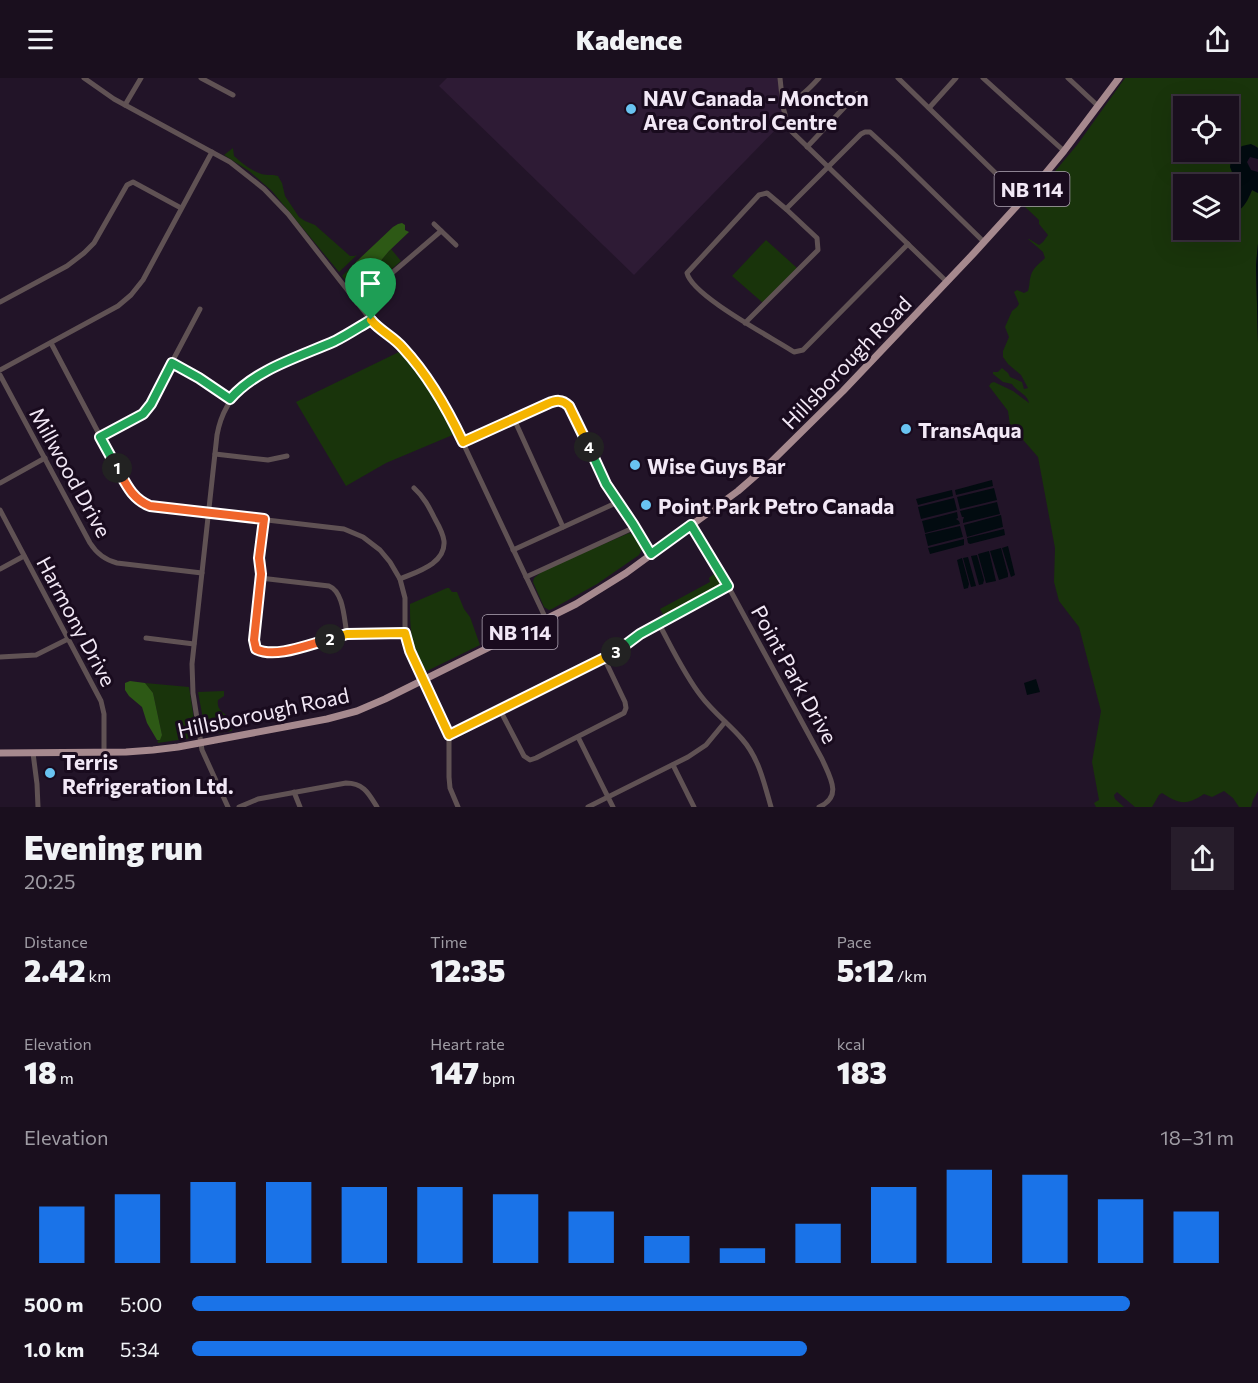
<!DOCTYPE html>
<meta charset="utf-8">
<style>
:root{--surface:#1a0f1e;--page:#271d2b;--text:#f1f3f6;--muted:#9f9ca4;--line:#382f3c;--accent:#1a73e8}
body{margin:0;font-family:Commissioner,sans-serif;background:var(--page);color:var(--text);height:100vh;display:flex;flex-direction:column;font-size:22px;white-space:nowrap}
*{box-sizing:border-box;margin:0}
p{font-size:20px;color:var(--muted)}
.icon{flex:none;width:33px;height:33px;fill:none;stroke:currentColor;stroke-width:2;stroke-linecap:round;stroke-linejoin:round}
.map{position:relative;height:729px;overflow:hidden}
.details{display:flex;flex-direction:column;background:var(--surface);flex:1}
.details>*{flex:none}
.fabs{position:absolute;left:1173px;top:18px;display:grid;gap:12px}
.fabs a{display:grid;place-items:center;width:66px;height:66px;border-radius:0px;background:var(--surface);box-shadow:0 6px 24px #0002,0 0 0 2px var(--line);font-size:30px}
.pin{position:absolute;display:grid;place-items:center;width:51px;height:51px;color:#fff;margin:-62px -26px;border-radius:50% 50% 50% 0;rotate:-45deg;box-shadow:0 0 6px #0007}
.pin .icon{rotate:45deg}
.km{position:absolute;width:30px;height:30px;margin:-15px;border-radius:50%;background:#222;color:#fff;font-size:16px;line-height:30px;text-align:center}
.round{display:grid;place-items:center;flex:none;width:63px;height:63px;border-radius:0px;background:var(--page)}
.overview{display:flex;align-items:center;justify-content:space-between;height:102px;padding:0 24px}
h1{font-size:33px;font-weight:800;line-height:45px}
.figures{display:grid;grid-template-columns:repeat(3,1fr);gap:9px;height:102px;padding:6px 24px}
.figures div{display:grid;align-content:center}
.figures b{font-size:30px;font-weight:800}
.figures small{font-size:16px;font-weight:400}
.figures p{font-size:16px}
.chart{height:168px;padding:12px 24px}
.chart p{display:flex;justify-content:space-between}
.chart svg{width:100%;height:108px;margin-top:6px;stroke:var(--accent);stroke-width:6}
ul{padding:0 24px;list-style:none;font-size:20px}
li{display:grid;grid-template-columns:96px 72px 1fr;align-items:center;height:45px}
li i{height:15px;border-radius:8px;background:var(--accent)}
header{display:flex;justify-content:space-between;align-items:center;height:78px;padding:0 24px;background:var(--surface);font-size:27px;font-weight:800}
.map>svg:first-child{display:block}
</style>
<header><svg class="icon" aria-label="menu" viewBox="0 0 24 24"><path d="M4 6h16M4 12h16M4 18h16"/></svg>Kadence<svg class="icon" aria-label="share" viewBox="0 0 24 24"><path d="M12 15V3M7 8l5-5 5 5M5 13v7h14v-7"/></svg></header>
<div class="map">
<svg width="1258" height="729" viewBox="0 0 1258 729">
<rect width="100%" height="100%" fill="#221428"/>
<polygon fill="#2e1b35" points="447,0 780,0 785,42 634,197 439,8"/>
<g fill="#19340b" fill-rule="evenodd">
<path d="M 1125,0 L 1258,0 L 1258,70 L 1254,67 L 1230,80 C 1229,96 1242,104 1229,119 L 1228,106 L 1184,106 L 1184,152 L 1228,152 L 1229,135 C 1242,134 1247,124 1252,112 L 1258,115 L 1258,166 L 1256,187 L 1258,265 L 1258,713 L 1253,722 L 1251,729 L 1239,729 L 1233,720 L 1224,713 L 1212,719 L 1204,716 C 1186,728 1179,726 1162,715 L 1159,717 L 1152,729 L 1135,729 L 1117,714 L 1114,717 L 1115,721 L 1124,729 L 1096,729 L 1094,725 L 1099,722 L 1092,684 L 1101,633 L 1079,549 L 1059,523 L 1054,504 L 1055,470 L 1038,379 L 1010,347 L 1008,333 L 989,308 L 991,305 L 994,304 L 1013,313 L 1029,325 C 1028,317 1016,313 1012,306 L 1003,304 L 993,296 L 993,294 L 998,294 L 1002,290 L 1008,295 L 1010,299 L 1022,304 L 1024,311 L 1028,310 L 1021,297 L 1008,286 L 1003,279 L 1003,273 L 1009,259 L 1005,249 L 1012,233 L 1017,229 L 1019,226 L 1014,214 L 1017,212 L 1024,215 L 1028,213 C 1030,207 1029,203 1031,197 C 1033,190 1040,185 1045,180 L 1043,174 L 1028,161 L 1029,161 L 1039,167 L 1043,164 L 1048,157 L 1039,146 L 1039,142 L 1023,127 L 1051,98 L 1077,67 ZM 1184,28 L 1228,28 L 1228,74 L 1184,74 Z"/>
<path d="M 233,70 L 234,78 C 241,84 250,92 259,95 C 265,98 272,96 278,98 L 282,105 L 285,118 L 299,139 L 305,143 L 315,147 L 350,178 L 354,178 L 357,177 L 339,194 L 272,113 L 249,93 L 224,77 Z"/>
<polygon points="766,162 797,190 763,225 732,198"/>
<path d="M 391,171 L 401,183 L 365,214 L 362,216 L 356,215 L 342,198 L 356,184 C 354,189 351,193 355,198 L 359,198 L 368,190 L 375,189 Z"/>
<polygon points="401,273 435,320 455,356 386,385 346,408 296,324"/>
<polygon points="629,455 634,457 642,471 639,477 597,506 552,531 549,532 544,529 533,504 534,500 544,492"/>
<polygon points="715,495 720,504 719,508 664,538 660,531 710,504 709,500"/>
<path d="M 447,510 L 449,510 L 452,514 L 457,514 L 464,531 L 470,539 L 480,567 L 427,593 L 424,590 C 411,566 410,554 410,526 Z"/>
<polygon points="145,605 189,609 196,654 195,658 191,660 158,665 157,662 158,663 162,657 153,615"/>
<path d="M 224,613 L 224,618 L 218,622 C 216,634 226,633 230,643 C 230,643 232,652 232,653 L 208,656 L 205,652 L 198,614 Z"/>
</g>
<g fill="#2d5915">
<polygon points="402,145 405,147 405,152 409,154 389,173 378,186 368,190 359,198 354,197 353,191 356,184 393,149 398,146"/>
<polygon points="130,603 145,605 153,615 162,657 160,662 157,662 147,645 142,629 129,618 125,612 125,605"/>
</g>
<g fill="#020b10">
<path d="M 1251,66 L 1258,70 L 1258,81 L 1250,79 L 1247,84 L 1251,92 L 1258,94 L 1258,115 L 1252,112 C 1247,124 1242,135 1229,135 L 1229,119 L 1234,112 L 1235,102 L 1230,89 L 1232,76 L 1242,68 Z"/>
<polygon points="1258,166 1258,265 1256,187"/>
<polygon points="992,402 993,408 956,417 955,412"/>
<polygon points="994,410 997,422 960,431 957,419"/>
<polygon points="952,412 953,418 918,427 916,421"/>
<polygon points="954,420 957,432 921,441 918,429"/>
<polygon points="997,424 1000,436 963,445 963,442 964,439 962,439 960,433"/>
<polygon points="957,434 958,440 956,441 959,443 960,446 925,455 922,443"/>
<polygon points="1001,437 1003,449 967,459 964,447"/>
<polygon points="960,448 963,459 928,468 925,456"/>
<polygon points="1004,451 1005,457 970,466 968,465 967,460"/>
<polygon points="964,461 964,467 930,476 928,470"/>
<polygon points="1008,468 1015,497 1011,499 1002,470"/>
<polygon points="1001,470 1008,496 1008,499 999,502 990,473"/>
<polygon points="989,473 996,503 986,505 978,476"/>
<polygon points="977,477 984,502 983,506 979,507 971,478"/>
<polygon points="968,479 976,508 971,509 963,480"/>
<polygon points="962,480 969,506 968,510 964,511 957,482"/>
<polygon points="1036,601 1040,614 1027,617 1024,605"/>
</g>
<g fill="none" stroke-linecap="round" stroke-linejoin="round">
<g stroke="#605254" stroke-width="5">
<polyline points="84,0 114,21 230,84 264,111 288,136 374,246 402,269 428,303 447,331 546,541"/>
<polyline points="201,0 233,17"/>
<polyline points="780,0 783,29 789,51 946,203"/>
<polyline points="898,0 1022,121"/>
<polyline points="983,0 1064,73"/>
<polyline points="1068,0 1098,28"/>
<path d="M 783,24 C 799,22 809,11 819,0"/>
<polyline points="125,27 141,0"/>
<polyline points="929,30 956,0"/>
<polyline points="807,69 857,16"/>
<polyline points="786,131 861,56 865,54 870,54 897,79 984,164"/>
<polyline points="434,146 456,167"/>
<polyline points="0,224 67,188 84,175 94,165 127,107 133,104 181,130"/>
<polyline points="357,225 441,153"/>
<path d="M 745,245 L 818,172 L 817,160 L 786,131 L 767,115 L 759,117 L 687,195 C 692,218 773,260 794,274 L 803,272 L 908,166"/>
<path d="M 51,265 L 127,409 C 134,419 143,427 155,429 L 344,451 L 363,459 L 380,472 L 390,484 L 400,501 L 405,520 L 405,551 L 407,564 L 412,579 L 449,657 L 449,699 L 450,710 L 458,729"/>
<polyline points="172,285 195,297 230,321"/>
<polyline points="0,292 118,228 131,217 143,202 212,74"/>
<path d="M 0,297 L 90,465 C 97,476 105,482 117,485 L 202,495"/>
<polyline points="514,341 563,449"/>
<polyline points="101,359 137,341 146,333 200,231"/>
<polyline points="463,364 552,324 562,323 569,328 606,406 633,446 651,476"/>
<polyline points="215,376 268,382 287,378"/>
<polyline points="0,405 45,380"/>
<polyline points="0,432 101,623 104,636 104,674"/>
<path d="M 264,441 L 259,480 L 261,496 L 253,562 C 254,566 253,569 256,571 C 268,583 331,558 348,556 C 367,554 386,555 405,555"/>
<path d="M 691,447 L 728,508 L 822,681 C 830,699 843,719 819,729"/>
<polyline points="513,472 618,424"/>
<polyline points="0,491 24,478"/>
<polyline points="526,499 635,449"/>
<path d="M 260,500 L 329,508 C 344,514 344,542 347,556"/>
<path d="M 400,501 C 416,494 446,486 444,463 C 443,455 439,448 435,441 C 429,429 424,419 414,410"/>
<path d="M 659,546 C 672,570 684,596 701,618 C 713,634 729,646 742,661 C 759,680 764,705 771,729"/>
<polyline points="146,560 194,566"/>
<polyline points="0,579 36,577 68,561"/>
<polyline points="500,632 524,678 530,682 536,680 624,635 626,630 625,624 604,580"/>
<polyline points="449,657 621,571 641,556 728,508"/>
<polyline points="578,659 613,729"/>
<polyline points="33,675 37,706 38,729"/>
<polyline points="673,687 694,729"/>
<polyline points="294,714 300,729"/>
<path d="M 228,729 L 202,672 L 193,615 L 192,586 L 217,357 C 227,301 272,291 318,271 C 336,263 354,253 371,242"/>
<path d="M 239,729 L 258,721 L 346,705 C 364,705 369,716 377,729"/>
<polyline points="588,729 688,679 706,667 725,644"/>
</g>
<polyline stroke="#a6898e" stroke-width="7" points="0,675 126,674 153,672 178,669 327,641 357,633 385,621 576,526 626,495 738,413 769,386 843,313 974,175 1035,108 1064,73 1119,0"/>
</g>
<g fill="none" stroke-linecap="round" stroke-linejoin="round">
<g stroke="#fff" stroke-width="12">
<path id="split-1" d="M 117,390 L 100,359 L 143,336 L 151,326 L 172,285 L 199,300 L 230,321 C 256,291 299,279 335,263 C 347,257 359,249 371,242"/>
</g>
<g stroke="#fff" stroke-width="12">
<path id="split-2" d="M 117,390 C 126,406 132,421 150,428 L 264,441 L 259,480 L 261,496 L 254,562 L 256,571 C 275,581 310,566 330,561"/>
</g>
<g stroke="#fff" stroke-width="12">
<polyline id="split-3" points="330,561 347,556 405,555 410,573 449,657 616,574"/>
</g>
<g stroke="#fff" stroke-width="12">
<polyline id="split-4" points="589,369 606,406 633,446 651,476 691,447 728,508 640,556 616,574"/>
</g>
<g stroke="#fff" stroke-width="12">
<path id="split-5" d="M 371,242 C 380,253 394,259 403,270 C 428,297 447,330 463,364 L 547,326 C 556,322 562,321 569,328 L 589,369"/>
</g>
<use href="#split-1" stroke="#22a559" stroke-width="8"/>
<use href="#split-2" stroke="#f0652b" stroke-width="8"/>
<use href="#split-3" stroke="#f5b400" stroke-width="8"/>
<use href="#split-4" stroke="#22a559" stroke-width="8"/>
<use href="#split-5" stroke="#f5b400" stroke-width="8"/>
</g>
<g fill="#69c3f1" stroke="#190b1e" stroke-width="2">
<circle cx="631" cy="31" r="6"/>
<circle cx="906" cy="351" r="6"/>
<circle cx="635" cy="387" r="6"/>
<circle cx="646" cy="427" r="6"/>
<circle cx="50" cy="695" r="6"/>
</g>
<g text-anchor="middle" dominant-baseline="central" stroke-width="6" stroke-linejoin="round" paint-order="stroke">
<g fill="#190b1e" stroke="#b1a6b5" stroke-width="1.5">
<rect x="994.5" y="94" width="75" height="34" rx="4.5"/>
<rect x="482.5" y="537" width="75" height="34" rx="4.5"/>
</g>
<g font-size="20" font-weight="bold" fill="#f2e8f6">
<text x="1032" y="111">NB 114</text>
<text x="520" y="554">NB 114</text>
</g>
<g font-size="21" font-weight="bold" fill="#f2e8f6" stroke="#190b1e" text-anchor="start">
<text x="643" y="19">NAV Canada - Moncton<tspan x="643" dy="24">Area Control Centre</tspan></text>
<text x="918" y="351">TransAqua</text>
<text x="647" y="387">Wise Guys Bar</text>
<text x="658" y="427">Point Park Petro Canada</text>
<text x="62" y="683">Terris<tspan x="62" dy="24">Refrigeration Ltd.</tspan></text>
</g>
<g font-size="21" fill="#f2e8f6" stroke="#190b1e">
<text transform="translate(846 284) rotate(-46)">Hillsborough Road</text>
<text transform="translate(71 394) rotate(61)">Millwood Drive</text>
<text transform="translate(77 543) rotate(62)">Harmony Drive</text>
<text transform="translate(795 596) rotate(61)">Point Park Drive</text>
<text transform="translate(263 634) rotate(-12)">Hillsborough Road</text>
</g>
</g>
</svg>
<div class="fabs">
<a><svg class="icon" aria-label="locate" viewBox="0 0 24 24"><circle cx="12" cy="12" r="6"/><path d="M12 2v4M12 18v4M2 12h4M18 12h4"/></svg></a>
<a><svg class="icon" aria-label="layers" viewBox="0 0 24 24"><path d="M12 4l9 5-9 5-9-5zM3 14l9 5 9-5"/></svg></a>
</div>
<div class="pin" style="left:371px;top:242px;background:#1e9e55"><svg class="icon" aria-label="arrive" viewBox="0 0 24 24"><path d="M6 21V4h12l-3 4 3 4H6"/></svg></div>
<b class="km" style="left:117px;top:390px">1</b>
<b class="km" style="left:330px;top:561px">2</b>
<b class="km" style="left:616px;top:574px">3</b>
<b class="km" style="left:589px;top:369px">4</b>
</div>
<section class="details">
<div class="overview"><div><h1>Evening run</h1><p>20:25</p></div><a class="round"><svg class="icon" aria-label="share" viewBox="0 0 24 24"><path d="M12 15V3M7 8l5-5 5 5M5 13v7h14v-7"/></svg></a></div>
<div class="figures">
<div><p>Distance</p><b>2.42<small> km</small></b></div>
<div><p>Time</p><b>12:35</b></div>
<div><p>Pace</p><b>5:12<small> /km</small></b></div>
</div>
<div class="figures">
<div><p>Elevation</p><b>18<small> m</small></b></div>
<div><p>Heart rate</p><b>147<small> bpm</small></b></div>
<div><p>kcal</p><b>183</b></div>
</div>
<div class="chart"><p><span>Elevation</span>18–31 m</p>
<svg viewBox="0 0 160 44" preserveAspectRatio="none"><path d="M5 44V21M15 44V16M25 44V11M35 44V11M45 44V13M55 44V13M65 44V16M75 44V23M85 44V33M95 44V38M105 44V28M115 44V13M125 44V6M135 44V8M145 44V18M155 44V23"/></svg>
</div>
<ul>
<li><b>500 m</b>5:00<i style="width:90%"></i></li>
<li><b>1.0 km</b>5:34<i style="width:59%"></i></li>
</ul>
</section>
